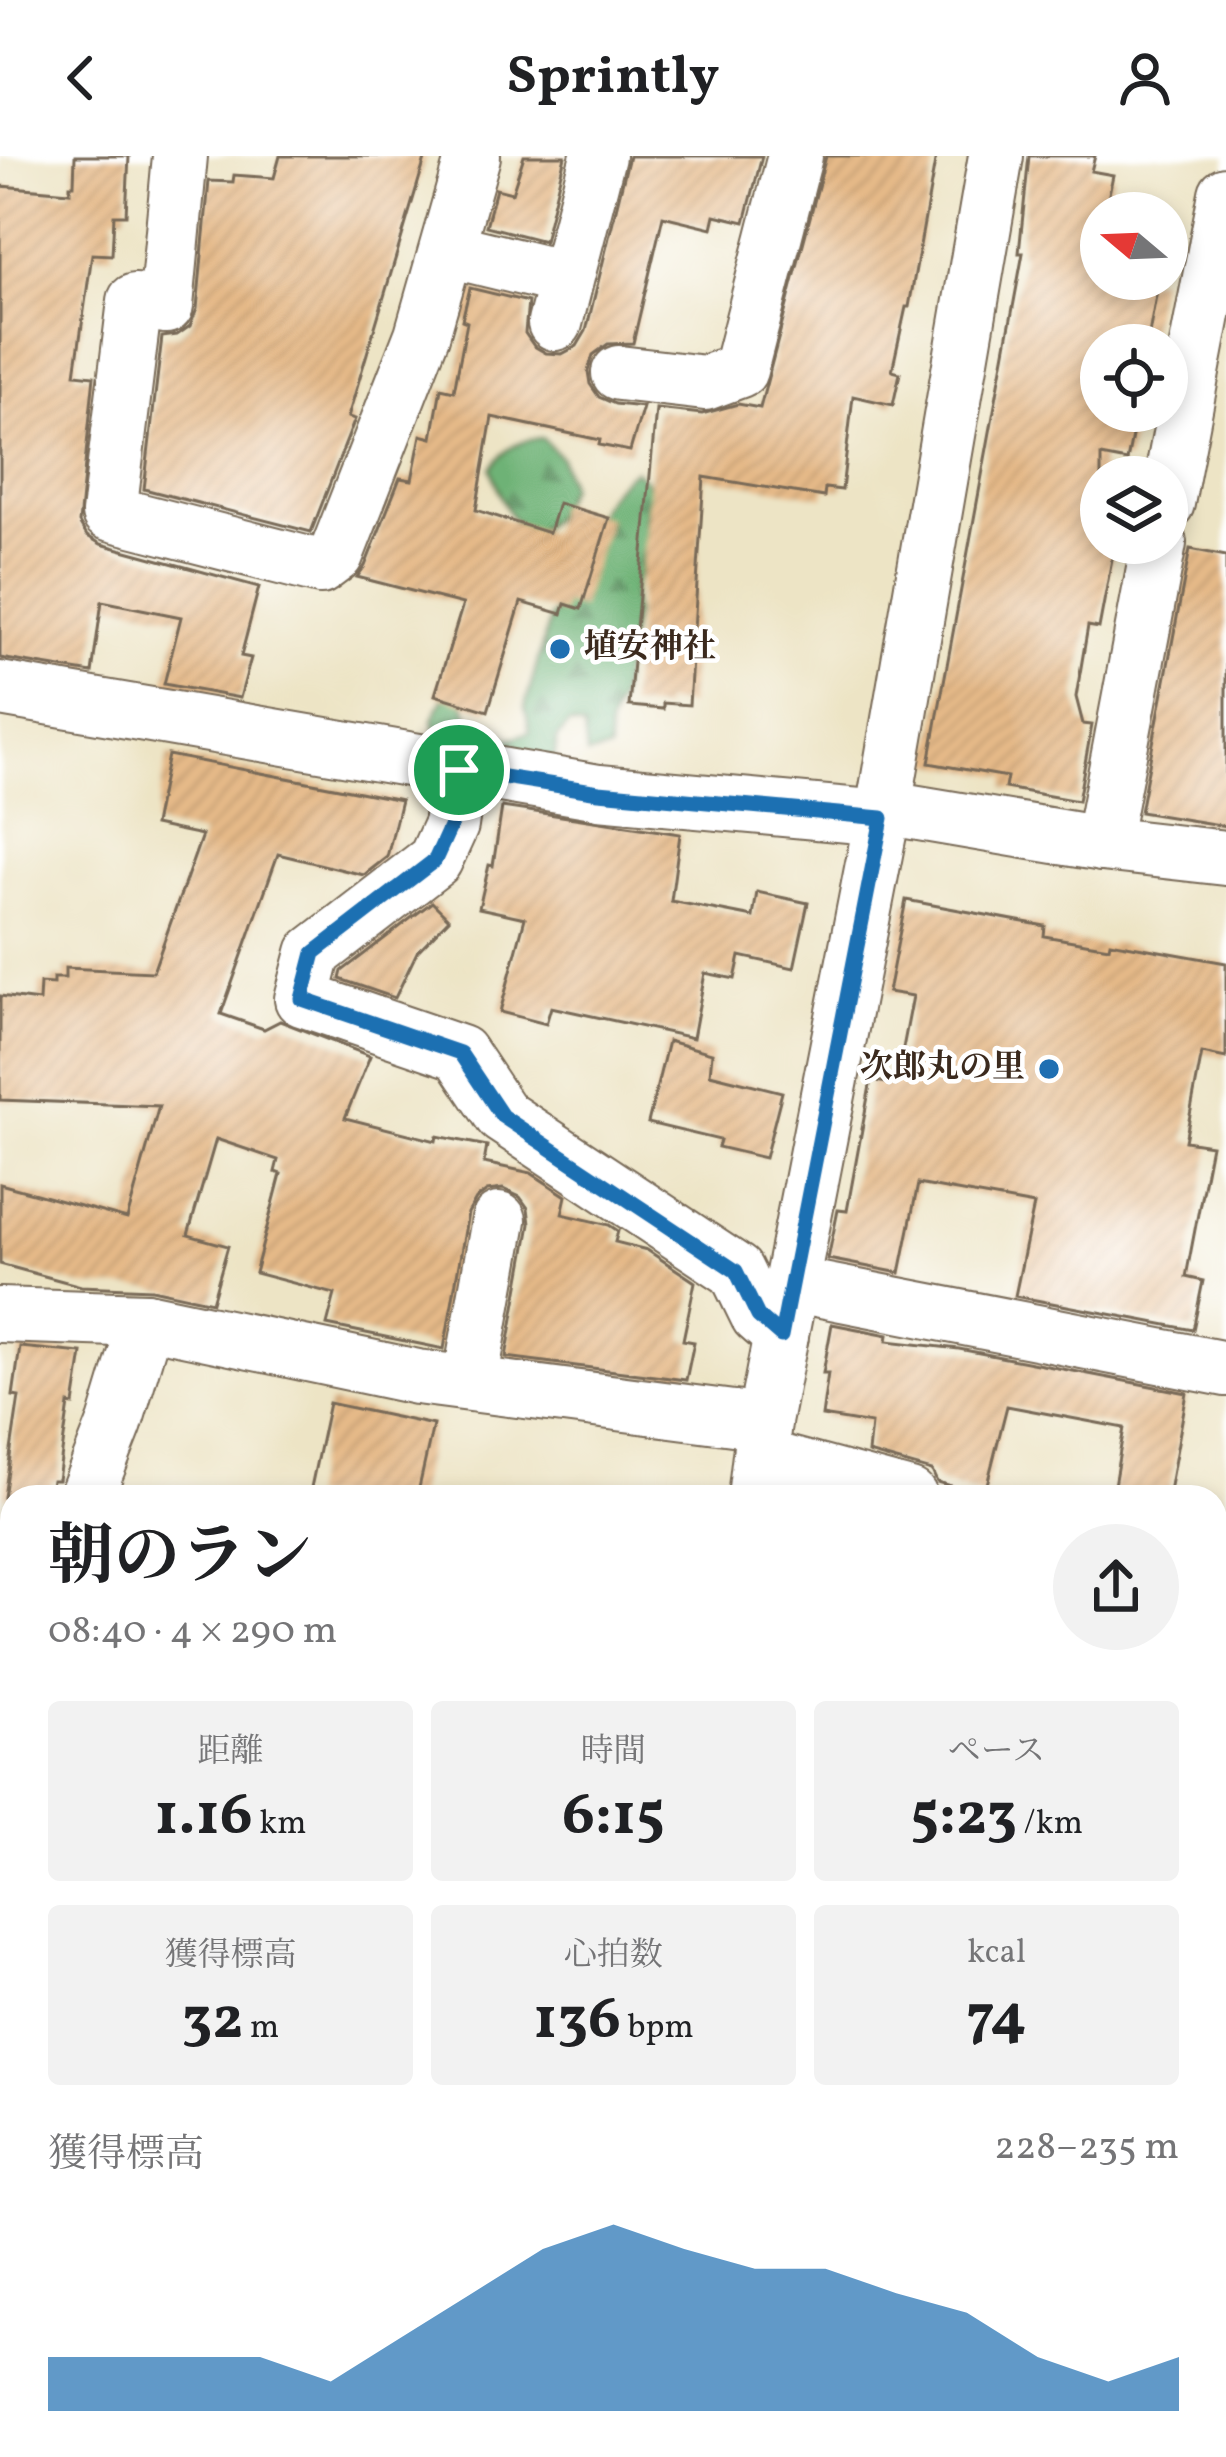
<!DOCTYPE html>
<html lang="ja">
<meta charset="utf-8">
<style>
:root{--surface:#fff;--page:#f2f2f2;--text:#202124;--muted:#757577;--accent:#1f6fb2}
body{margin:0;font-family:Vollkorn,"Noto Serif JP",serif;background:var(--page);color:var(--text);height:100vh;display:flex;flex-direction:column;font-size:45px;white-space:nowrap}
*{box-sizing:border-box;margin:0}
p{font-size:39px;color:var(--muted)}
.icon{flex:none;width:66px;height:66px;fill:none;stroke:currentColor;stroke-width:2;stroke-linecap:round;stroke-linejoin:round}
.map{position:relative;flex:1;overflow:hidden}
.sheet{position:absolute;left:0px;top:1329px;width:1227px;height:972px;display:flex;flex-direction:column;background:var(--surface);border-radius:36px 36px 0 0;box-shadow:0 6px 18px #0003}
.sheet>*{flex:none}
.needle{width:78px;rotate:289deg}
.fabs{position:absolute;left:1080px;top:36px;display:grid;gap:24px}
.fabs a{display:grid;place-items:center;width:108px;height:108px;border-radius:50%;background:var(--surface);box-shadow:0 6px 18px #0003;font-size:60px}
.pin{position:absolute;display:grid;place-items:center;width:102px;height:102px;color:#fff;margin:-51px;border:6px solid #fff;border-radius:50%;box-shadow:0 3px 12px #0007}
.round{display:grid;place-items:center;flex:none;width:126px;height:126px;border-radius:63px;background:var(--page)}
.overview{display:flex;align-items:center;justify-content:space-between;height:204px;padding:0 48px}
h1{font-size:66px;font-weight:700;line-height:90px}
.stats{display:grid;grid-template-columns:repeat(3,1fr);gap:18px;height:204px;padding:12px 48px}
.stats div{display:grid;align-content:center;border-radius:12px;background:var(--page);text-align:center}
.stats b{font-size:60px;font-weight:700}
.stats small{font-size:33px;font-weight:400}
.stats p{font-size:33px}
.chart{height:336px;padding:24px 48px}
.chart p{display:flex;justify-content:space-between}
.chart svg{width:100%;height:216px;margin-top:12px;fill:var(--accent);opacity:.7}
header{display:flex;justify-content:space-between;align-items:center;height:156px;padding:0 48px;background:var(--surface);font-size:54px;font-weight:700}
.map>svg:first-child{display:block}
</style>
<header><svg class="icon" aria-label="back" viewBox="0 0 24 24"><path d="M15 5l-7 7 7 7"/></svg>Sprintly<svg class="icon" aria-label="person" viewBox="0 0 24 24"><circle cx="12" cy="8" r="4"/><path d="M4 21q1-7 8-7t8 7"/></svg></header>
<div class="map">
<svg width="1226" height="2301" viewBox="0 0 1226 2301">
<defs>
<pattern id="forest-firs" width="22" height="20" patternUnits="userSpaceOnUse" patternTransform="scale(3)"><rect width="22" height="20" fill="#6eb276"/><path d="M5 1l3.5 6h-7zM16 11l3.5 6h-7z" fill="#5c9160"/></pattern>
<pattern id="building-hatch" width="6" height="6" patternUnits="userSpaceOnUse" patternTransform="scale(3)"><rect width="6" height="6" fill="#e5b988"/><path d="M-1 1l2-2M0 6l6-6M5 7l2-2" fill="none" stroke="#c59f75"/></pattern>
</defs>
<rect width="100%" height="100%" fill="#fff"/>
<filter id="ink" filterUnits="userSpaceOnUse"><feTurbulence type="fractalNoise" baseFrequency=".00833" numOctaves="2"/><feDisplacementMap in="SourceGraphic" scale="24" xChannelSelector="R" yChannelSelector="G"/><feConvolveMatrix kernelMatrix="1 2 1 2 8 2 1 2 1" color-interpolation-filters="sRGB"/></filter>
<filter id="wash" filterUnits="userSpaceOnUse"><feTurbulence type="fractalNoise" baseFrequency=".004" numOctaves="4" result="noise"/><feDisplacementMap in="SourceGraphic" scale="48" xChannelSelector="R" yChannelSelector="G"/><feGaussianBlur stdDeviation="2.7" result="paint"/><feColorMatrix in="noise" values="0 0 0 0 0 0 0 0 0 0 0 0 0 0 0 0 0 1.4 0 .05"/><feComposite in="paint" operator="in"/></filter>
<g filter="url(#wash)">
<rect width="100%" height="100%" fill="#ede4c5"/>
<g fill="url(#forest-firs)" stroke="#546e4a" stroke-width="3">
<path d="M 542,282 L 561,302 L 569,331 L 551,363 L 535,376 C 505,367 500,338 491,312 C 504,293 520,283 542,282 Z"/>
<path d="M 635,314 L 647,325 L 652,340 C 640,359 648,368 647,389 C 647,413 627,427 634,457 L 619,542 L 608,571 L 609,595 L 587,599 L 584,572 L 569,568 L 557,583 L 554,605 L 437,586 L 433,563 L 445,539 L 459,533 L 473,571 L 490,573 L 509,583 L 530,576 L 525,551 L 550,461 L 558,454 C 576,410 592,339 635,314 Z"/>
</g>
<g id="blocks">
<g fill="url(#building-hatch)">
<polygon points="75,0 129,0 126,59 114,59 112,99 92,98 75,218 94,220 79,367 87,380 101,388 259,431 241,500 251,502 240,542 164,528 181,461 102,445 92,517 0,502 0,30 70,36 70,29 74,29"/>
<polygon points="280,0 426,0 348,261 355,263 311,376 144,333 162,181 177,179 190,170 197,153 209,25 233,26 234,19 274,22"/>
<polygon points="524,0 565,0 544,85 486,70 496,33 512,37"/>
<polygon points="629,0 762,0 745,66 715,59 712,72 663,60 633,187 608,188 593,199 588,215 590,228 599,241 615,248 643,251 630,295 599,289 600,284 492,261 476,354 549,377 558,347 609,362 581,453 565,448 562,458 521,446 488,555 435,539 463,448 357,421 365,410 400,322 412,324 421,279 432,282 441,232 454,235 467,166 462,164 470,132 528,146 525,177 534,190 546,197 562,198 577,190 586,175"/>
<polygon points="826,0 936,0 909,151 906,151 892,215 900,217 893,249 853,240 842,334 825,332 824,341 704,321 689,549 663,547 663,553 629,550 656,253 702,258 738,248 760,252"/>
<polygon points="1029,0 1095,0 1091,15 1113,19 1105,57 1101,57 1091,123 1159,123 1147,189 1101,189 1101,255 1137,255 1127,305 1101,300 1101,387 1115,387 1099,472 1088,470 1076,541 1083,568 1092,569 1078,645 1005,632 1007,621 929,607 1023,97 1019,97"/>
<polygon points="1190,393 1226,400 1226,670 1140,656"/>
<polygon points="168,599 401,644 387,701 364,719 278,698 221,858 264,873 280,865 370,900 345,962 436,985 437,980 487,990 484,1007 531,1017 566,1040 562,1058 609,1069 618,1075 615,1086 647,1094 695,1126 683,1184 694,1186 686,1224 506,1201 530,1068 528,1052 520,1041 503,1033 487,1035 476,1043 468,1057 444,1193 327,1169 335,1138 255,1117 281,1018 275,1016 278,1004 216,983 188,1079 228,1090 212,1146 152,1133 81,1130 0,1108 0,1028 127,1063 159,950 0,944 0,840 39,845 40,827 53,828 53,822 65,822 65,812 153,816 202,679 154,669"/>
<polygon points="502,651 680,678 671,745 753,761 757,736 808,747 794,812 740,800 735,823 705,817 693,882 551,851 546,868 500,856 525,762 479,752 489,709 493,710"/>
<polygon points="906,744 1045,770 1044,780 1109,791 1110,786 1226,807 1226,902 1202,897 1185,985 1211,989 1186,1121 1203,1125 1193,1174 1015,1140 1034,1049 918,1028 900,1117 828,1103 838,1054 847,1055 871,924 896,929 913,840 888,836"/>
<polygon points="432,746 449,763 417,796 395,842 340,823 342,815"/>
<polygon points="668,885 712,897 710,918 782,936 765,1002 718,991 720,984 648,967"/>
<polygon points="832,1168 888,1179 887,1185 959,1193 1187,1237 1168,1341 1112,1341 1124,1272 1007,1250 984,1340 937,1326 932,1315 868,1297 871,1268 822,1260 828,1217 823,1217"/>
<polygon points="20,1191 82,1197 74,1249 69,1248 58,1324 52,1324 49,1341 4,1341 19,1241 13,1240"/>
<polygon points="329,1247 433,1269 417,1341 309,1341"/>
</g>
</g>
</g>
<g filter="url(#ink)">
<use href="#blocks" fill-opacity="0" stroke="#796b58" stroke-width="3"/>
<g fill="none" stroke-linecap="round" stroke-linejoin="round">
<g stroke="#796b58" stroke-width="58">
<g id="minor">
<polyline points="180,0 166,150 135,145 109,357 320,411 336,399 422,179 473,0"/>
<polyline points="449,94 564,122"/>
<polyline points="555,167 598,0"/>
<polyline points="619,217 705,227 740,214 795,0"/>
<polyline points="1167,347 1226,38"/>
<polyline points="0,533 599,636 882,662"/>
<polyline points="459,614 451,669 435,704 314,797 302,843 460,897 502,960 736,1115 758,1160 781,1180"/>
<polyline points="883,651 1102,688 1226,702"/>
<polyline points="1102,688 1159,387"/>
<polyline points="791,1128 1226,1213"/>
<polyline points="0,1159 146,1164 417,1221 764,1266"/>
<polyline points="470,1226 499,1064"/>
<polyline points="762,1301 910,1341"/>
<polyline points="86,1341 115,1267 146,1164"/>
<polyline points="755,1341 764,1266 882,662 996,0"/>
<polyline points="1215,1397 1226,1399"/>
<polyline points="0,1536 12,1497"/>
<polyline points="1215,1733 1226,1656"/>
<polyline points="1215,1960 1226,1961"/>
<polyline points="1215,2079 1226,2081"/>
<polyline points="607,2301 609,2289"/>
</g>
</g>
<g stroke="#796b58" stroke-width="70">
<g id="major">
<polyline points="0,1967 12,1977"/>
<polyline points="368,2289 381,2301"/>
</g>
</g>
<use href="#minor" stroke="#fff" stroke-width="54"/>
<use href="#major" stroke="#f6be87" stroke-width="66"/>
</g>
</g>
<g fill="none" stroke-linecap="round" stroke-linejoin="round" filter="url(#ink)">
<g stroke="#fff" stroke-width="24">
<polygon id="route" points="459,614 599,636 882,662 781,1180 758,1160 736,1115 502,960 460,897 302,843 314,797 435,704 451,669"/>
</g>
<use href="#route" stroke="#1f6fb2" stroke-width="15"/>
</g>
<g fill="#1f6fb2" stroke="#fff" stroke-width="4.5">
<circle cx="560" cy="493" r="12"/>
<circle cx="1049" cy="913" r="12"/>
</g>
<g text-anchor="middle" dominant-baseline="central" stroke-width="9" stroke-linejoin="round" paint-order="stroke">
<g font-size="33" font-weight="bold" fill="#3b2a1e" stroke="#fff" text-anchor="start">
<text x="584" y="493">埴安神社</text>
<text x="1025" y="913" text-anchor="end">次郎丸の里</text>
</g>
</g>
</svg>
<div class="fabs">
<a><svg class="needle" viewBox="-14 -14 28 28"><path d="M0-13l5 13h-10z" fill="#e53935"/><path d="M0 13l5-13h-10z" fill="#757577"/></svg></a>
<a><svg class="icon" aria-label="locate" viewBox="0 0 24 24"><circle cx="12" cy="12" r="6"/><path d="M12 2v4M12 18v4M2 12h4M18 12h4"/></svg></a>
<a><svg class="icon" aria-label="layers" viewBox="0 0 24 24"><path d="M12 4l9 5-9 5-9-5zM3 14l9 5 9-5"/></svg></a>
</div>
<div class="pin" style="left:459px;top:614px;background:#1e9e55"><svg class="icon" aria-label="arrive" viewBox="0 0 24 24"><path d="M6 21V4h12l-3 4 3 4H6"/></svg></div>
<section class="sheet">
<div class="overview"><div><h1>朝のラン</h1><p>08:40 · 4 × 290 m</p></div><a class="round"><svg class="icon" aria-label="share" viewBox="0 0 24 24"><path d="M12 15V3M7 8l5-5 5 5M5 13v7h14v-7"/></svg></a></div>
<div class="stats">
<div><p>距離</p><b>1.16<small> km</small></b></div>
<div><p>時間</p><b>6:15</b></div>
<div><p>ペース</p><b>5:23<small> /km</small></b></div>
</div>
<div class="stats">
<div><p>獲得標高</p><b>32<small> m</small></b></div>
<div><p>心拍数</p><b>136<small> bpm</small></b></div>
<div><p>kcal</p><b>74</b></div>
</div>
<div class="chart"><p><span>獲得標高</span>228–235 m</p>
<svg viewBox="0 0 160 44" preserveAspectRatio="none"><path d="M0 44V33L10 33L20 33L30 33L40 38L50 29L60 20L70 11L80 6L90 11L100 15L110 15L120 20L130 24L140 33L150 38L160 33V44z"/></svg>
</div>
</section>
</div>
